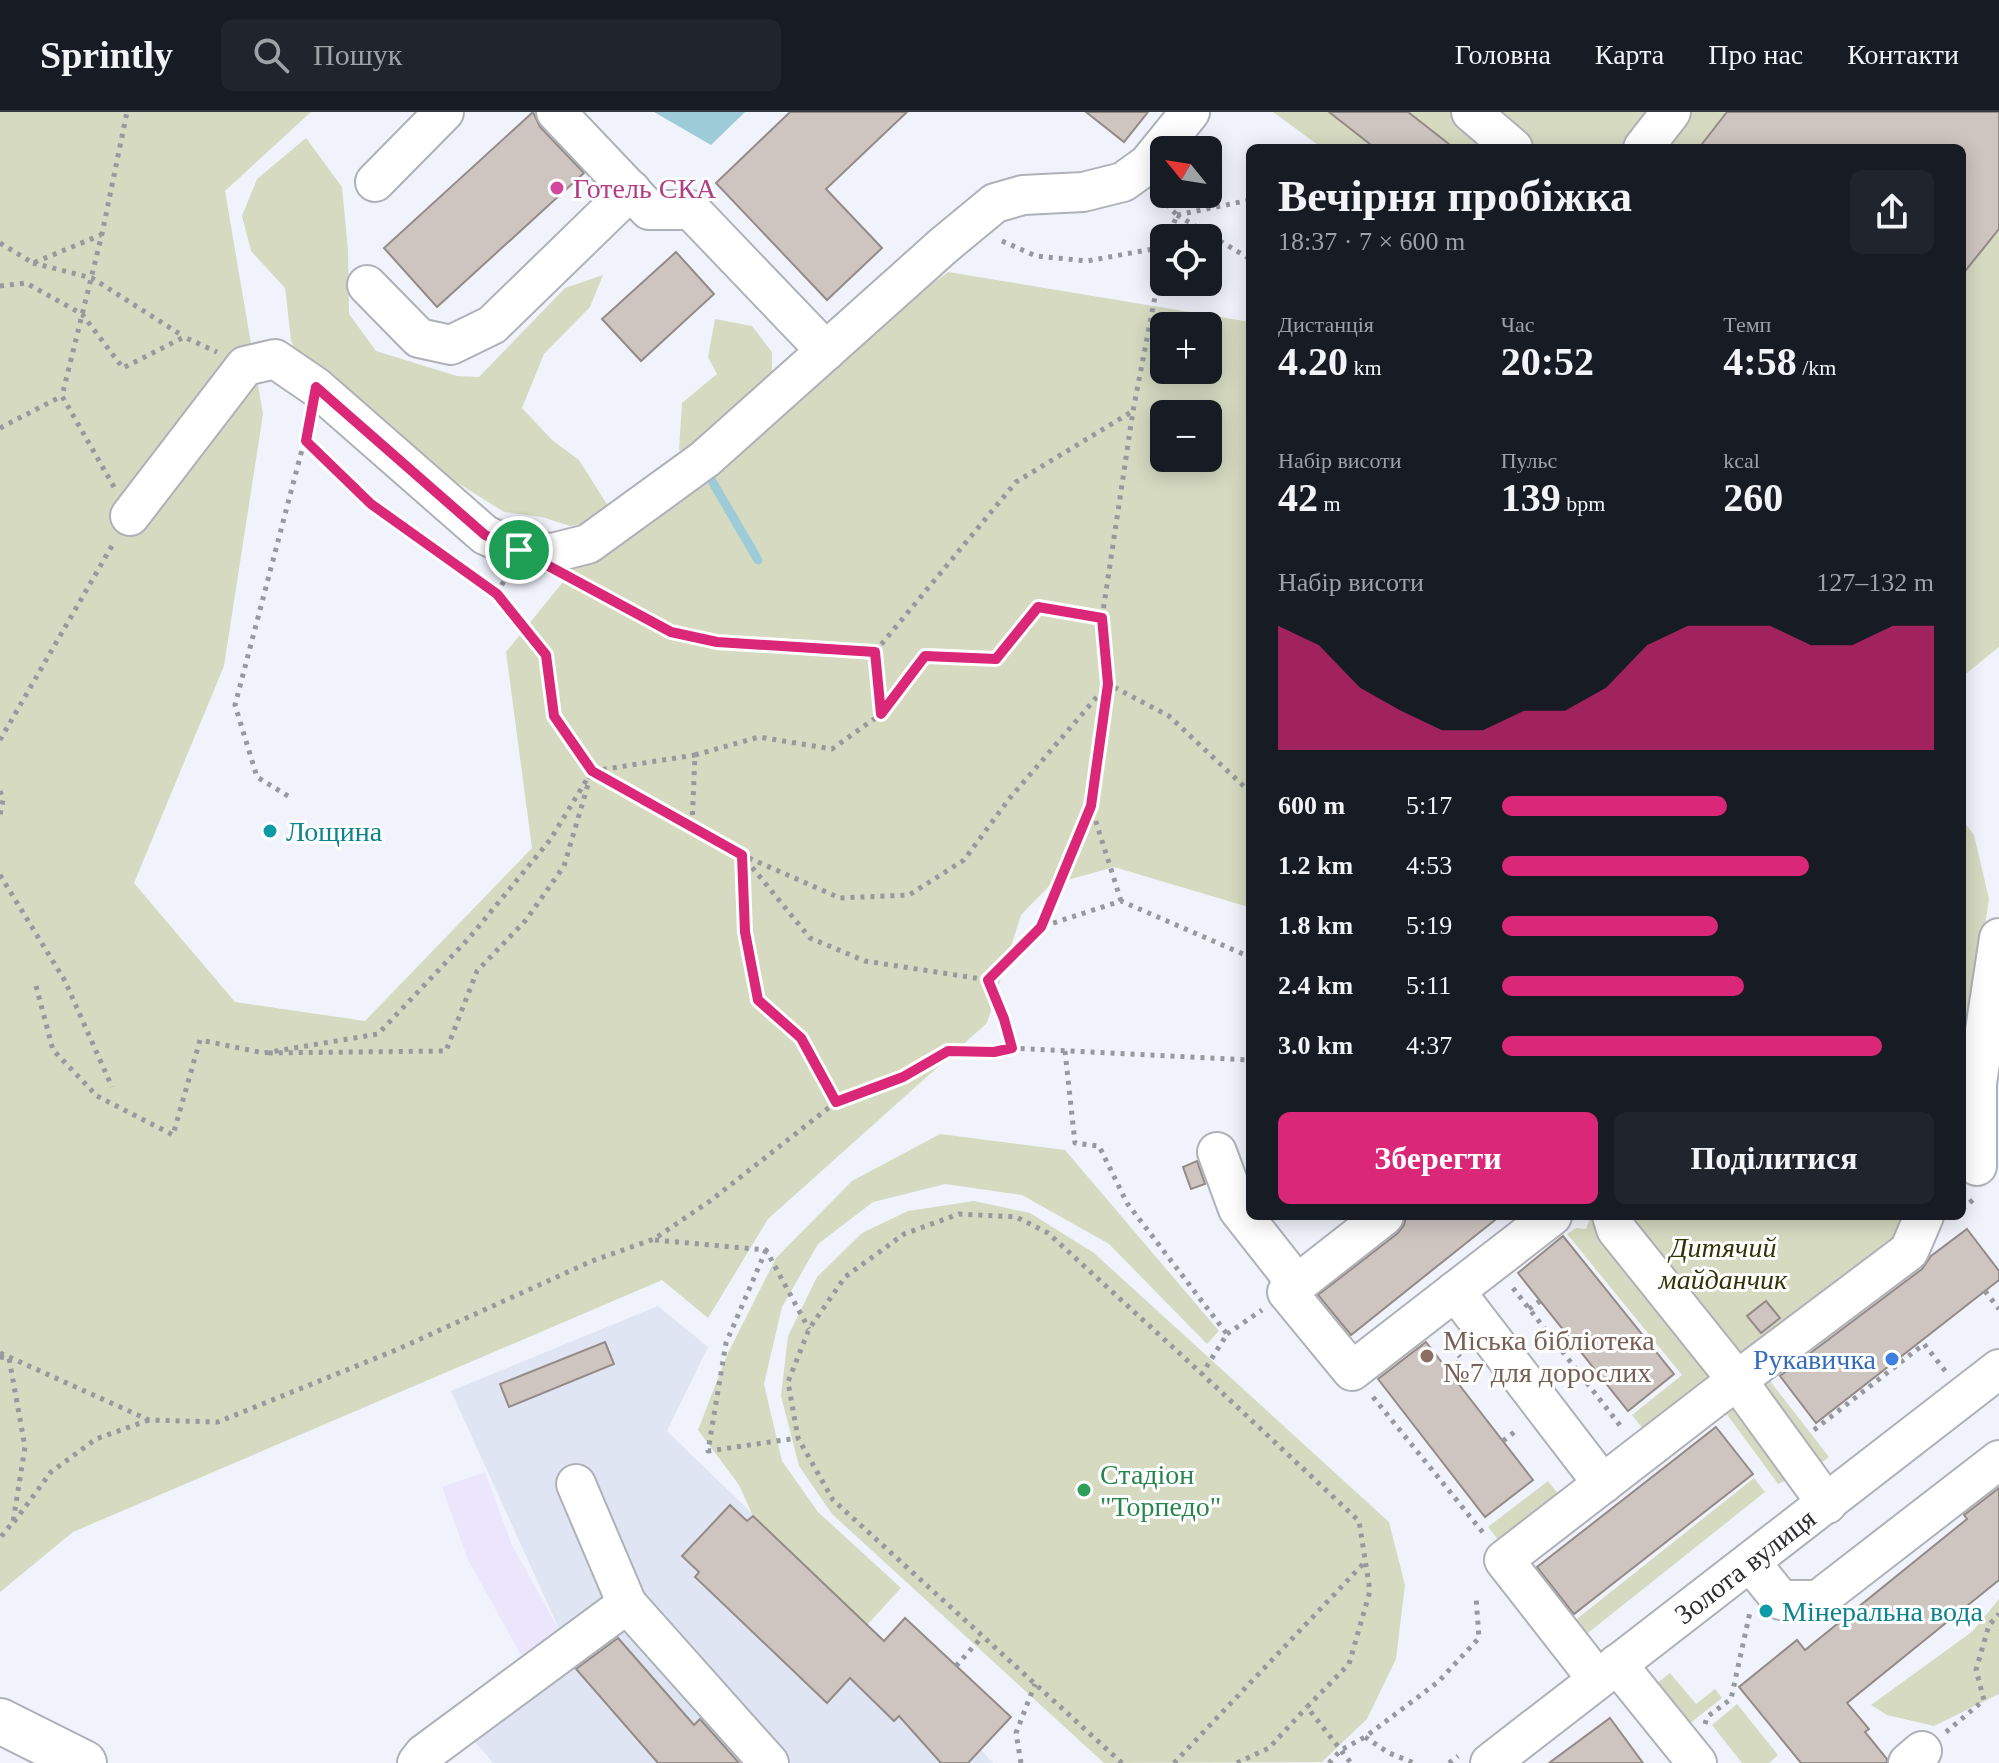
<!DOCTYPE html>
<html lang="uk">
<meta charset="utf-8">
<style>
:root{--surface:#171b24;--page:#20242c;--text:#f1f3f6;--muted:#9ea1a6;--line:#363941;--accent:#db2777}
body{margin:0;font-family:Georgia,serif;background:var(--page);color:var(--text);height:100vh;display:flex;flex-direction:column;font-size:30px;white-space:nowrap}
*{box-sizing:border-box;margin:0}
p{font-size:26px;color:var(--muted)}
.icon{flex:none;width:44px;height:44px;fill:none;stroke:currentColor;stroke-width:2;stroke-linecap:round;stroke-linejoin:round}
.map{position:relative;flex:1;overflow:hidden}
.sheet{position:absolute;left:1246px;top:32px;width:720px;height:1076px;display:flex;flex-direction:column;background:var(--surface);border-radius:12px;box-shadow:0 4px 20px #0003}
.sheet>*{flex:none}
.needle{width:52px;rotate:300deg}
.buttons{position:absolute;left:1150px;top:24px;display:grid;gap:16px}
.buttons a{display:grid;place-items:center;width:72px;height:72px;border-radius:12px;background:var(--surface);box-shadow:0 4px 20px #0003;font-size:40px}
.pin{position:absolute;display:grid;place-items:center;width:68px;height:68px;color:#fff;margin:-34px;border:4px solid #fff;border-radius:50%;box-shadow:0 2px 8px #0007}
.round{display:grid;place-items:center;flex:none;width:84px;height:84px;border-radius:12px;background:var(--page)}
.head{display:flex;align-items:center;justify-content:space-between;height:136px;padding:0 32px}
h1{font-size:44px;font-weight:800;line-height:60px}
.metrics{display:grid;grid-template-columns:repeat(3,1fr);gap:12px;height:136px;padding:8px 32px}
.metrics div{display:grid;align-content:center}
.metrics b{font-size:40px;font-weight:800}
.metrics small{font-size:22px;font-weight:400}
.metrics p{font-size:22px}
.chart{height:224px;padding:16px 32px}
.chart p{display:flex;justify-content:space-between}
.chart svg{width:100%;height:144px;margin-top:8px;fill:var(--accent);opacity:.7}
.button{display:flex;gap:16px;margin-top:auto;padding:16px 32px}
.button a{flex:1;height:92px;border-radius:12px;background:var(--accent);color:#fff;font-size:32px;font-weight:800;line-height:92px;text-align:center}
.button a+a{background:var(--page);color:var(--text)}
ul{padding:0 32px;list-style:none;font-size:26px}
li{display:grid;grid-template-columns:128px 96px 1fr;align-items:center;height:60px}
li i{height:20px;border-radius:10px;background:var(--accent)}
header{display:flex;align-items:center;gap:48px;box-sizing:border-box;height:112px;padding:0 40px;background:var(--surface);border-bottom:2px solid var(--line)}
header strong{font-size:38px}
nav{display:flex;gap:44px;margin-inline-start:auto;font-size:28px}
.search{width:560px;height:72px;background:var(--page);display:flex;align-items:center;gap:20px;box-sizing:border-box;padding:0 28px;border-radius:12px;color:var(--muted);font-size:30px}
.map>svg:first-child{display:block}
</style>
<header>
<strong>Sprintly</strong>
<div class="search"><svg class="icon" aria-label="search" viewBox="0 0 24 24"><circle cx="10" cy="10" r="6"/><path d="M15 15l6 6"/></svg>Пошук</div>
<nav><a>Головна</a><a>Карта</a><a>Про нас</a><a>Контакти</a></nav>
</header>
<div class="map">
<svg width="1999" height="1651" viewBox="0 0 1999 1651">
<rect width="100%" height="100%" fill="#f1f3fc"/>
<polygon fill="#e0e5f4" points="658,1194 708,1235 667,1319 867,1513 993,1651 493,1651 449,1600 561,1521 451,1279"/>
<polygon fill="#ebe6fc" points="485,1360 512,1433 559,1518 521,1543 468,1448 442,1375"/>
<g fill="#d6dac0" fill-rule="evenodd">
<path d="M 0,0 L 311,0 L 225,79 L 263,302 L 224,554 L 134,771 L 235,890 L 365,909 L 532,736 L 506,540 L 615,406 L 570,414 L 542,405 L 504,400 L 453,368 L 398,348 L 305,266 L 291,228 L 285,176 L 251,139 L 242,104 L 257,67 L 306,26 L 342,75 L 348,138 L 349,202 L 376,239 L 457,264 L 479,265 L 565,176 L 603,163 L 590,195 L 544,242 L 522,296 L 552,328 L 579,348 L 615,405 L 948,160 L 1250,210 L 1250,792 L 1245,794 L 1114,755 L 1050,773 L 1021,803 L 987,911 L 768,1107 L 708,1206 L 662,1168 L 73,1420 L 0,1480 ZM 1164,214 L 1208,214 L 1208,258 L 1164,258 ZM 1164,302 L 1208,302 L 1208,346 L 1164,346 Z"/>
<polygon points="1273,0 1999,0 1999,535 1962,565 1962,36 1322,36"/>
<polygon points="715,207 752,214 772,240 772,282 693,339 679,338 682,291 717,262 708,245"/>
<polygon points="1962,707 1974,723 1989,787 1970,913 1962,912"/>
<polygon points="940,1022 1065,1038 1219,1219 1207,1232 1109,1132 1022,1083 945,1072 873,1090 818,1132 782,1195 764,1272 782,1349 818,1400 901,1476 867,1513 753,1404 739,1373 698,1318 727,1243 776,1146 852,1069"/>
<polygon points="974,1089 1030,1101 1094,1141 1389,1410 1405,1473 1396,1547 1367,1607 1322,1650 1104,1651 832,1402 799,1354 781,1284 788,1224 817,1165 862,1121 908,1099"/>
<polygon points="1612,1104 1901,1104 1899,1123 1646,1321 1632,1303 1682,1263 1567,1122 1576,1116 1586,1117 1590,1107 1606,1108"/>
<polygon points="1763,1260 1829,1345 1811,1359 1745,1274"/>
<polygon points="1737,1281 1799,1363 1778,1372 1720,1293"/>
<polygon points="1754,1366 1765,1380 1579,1528 1568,1514"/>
<polygon points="1548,1369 1566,1392 1506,1438 1488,1415"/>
<polygon points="1999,1487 1999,1582 1934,1614 1887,1603 1871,1593 1973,1519"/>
<polygon points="1670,1561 1696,1592 1715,1577 1722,1586 1688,1613 1656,1572"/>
<polygon points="1737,1592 1778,1643 1769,1651 1742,1651 1712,1613"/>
</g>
<polygon fill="#9ecbd8" points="654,0 745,0 711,33"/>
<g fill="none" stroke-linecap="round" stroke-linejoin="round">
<polyline stroke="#9ecbd8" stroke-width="9" points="715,359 709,364 758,448"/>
</g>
<g fill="#cec5c0" stroke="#948b87" stroke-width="2">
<polygon points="533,0 540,15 584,61 437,195 384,136"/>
<polygon points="790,0 907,0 826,77 882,136 827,188 716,71"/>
<polygon points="1086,0 1148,0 1124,30"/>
<polygon points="1329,0 1408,0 1454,36 1375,36"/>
<polygon points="1727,0 1999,0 1999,117 1962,163 1962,36 1699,36"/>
<polygon points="676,140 714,182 641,249 602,207"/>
<polygon points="1197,1049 1205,1072 1191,1077 1183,1055"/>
<polygon points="1406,1104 1500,1104 1351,1223 1318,1183 1398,1121 1404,1113"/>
<polygon points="1967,1117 1999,1159 1999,1168 1816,1311 1780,1264 1922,1157 1931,1144"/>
<polygon points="1563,1124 1674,1262 1628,1299 1518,1161"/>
<polygon points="1766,1189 1780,1206 1761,1221 1747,1204"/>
<polygon points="605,1230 614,1252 509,1295 500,1272"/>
<polygon points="1426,1230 1533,1368 1485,1405 1378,1267"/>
<polygon points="1716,1315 1753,1362 1574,1502 1537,1455"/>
<polygon points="1999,1376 1999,1468 1847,1591 1869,1617 1865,1620 1887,1647 1887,1651 1801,1651 1739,1575 1797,1528 1805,1538 1967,1407 1964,1403"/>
<polygon points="730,1393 747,1409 753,1404 884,1529 905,1506 1011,1605 968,1651 941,1651 899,1604 894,1609 850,1566 827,1591 695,1465 699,1460 682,1444"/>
<polygon points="618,1526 694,1613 700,1607 739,1651 658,1651 576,1557"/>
<polygon points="1610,1606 1643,1651 1549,1651"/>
</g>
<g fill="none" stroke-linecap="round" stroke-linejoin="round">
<g stroke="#afb1b9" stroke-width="42">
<g id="minor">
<polyline points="556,0 649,98 691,98 826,239"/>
<polyline points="1471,0 1513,36"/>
<polyline points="1643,36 1671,0"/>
<polyline points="375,70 444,0"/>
<polyline points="367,173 419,226 451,233 492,213 631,78"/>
<polyline points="130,404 245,254 275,247 316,275 485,423 519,438 552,441 588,432 705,347 943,134 995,91 1023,83 1083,80 1123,70 1148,52 1190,0"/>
<polyline points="1217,1040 1238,1097 1297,1172"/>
<polyline points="1977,1054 1977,971 1999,826"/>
<polyline points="1384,1104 1287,1180 1352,1259 1552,1104"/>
<polyline points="1612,1104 1616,1117 1737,1268 1827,1392"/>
<polyline points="1455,1179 1603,1372"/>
<polyline points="576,1372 627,1492"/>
<polyline points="1751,1451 1781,1488 1818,1488 1999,1348"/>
<polyline points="1617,1552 1697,1651"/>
<polyline points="1597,1567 1504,1448 1711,1288 1909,1139 1924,1104"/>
<polyline points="417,1651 424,1642 627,1492 769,1651"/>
<path id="s1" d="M 1490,1651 L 1999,1257"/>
<polyline points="1908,1651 1922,1639"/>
</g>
</g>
<g stroke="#afb1b9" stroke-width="48">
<polyline id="major" points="0,1609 84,1651"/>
</g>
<g stroke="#97999f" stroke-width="5" stroke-dasharray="4 6" stroke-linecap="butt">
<polyline points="1159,85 1177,103 1168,126"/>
<polyline points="1177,103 1250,147"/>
<polyline points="1177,103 1250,88"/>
<polyline points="1002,129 1036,144 1087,149 1164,135"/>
<polyline points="0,131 33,151 101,123"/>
<polyline points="33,151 92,166 183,224"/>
<polyline points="0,174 26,171 82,202 123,256 184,225 217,240"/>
<polyline points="0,316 62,284"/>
<polyline points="306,329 371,392 497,482 546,543 554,604 592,659 742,743 810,826 865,849 988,868"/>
<polyline points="114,375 62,284 102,122 127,0"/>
<polyline points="578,470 671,520 717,530 875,540 881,602"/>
<polyline points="497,482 506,465"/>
<polyline points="1102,506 1133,299 1164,138"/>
<polyline points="875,540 1016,370 1133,299"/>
<polyline points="0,628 113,432"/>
<polyline points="593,659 695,643"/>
<polyline points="0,679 3,688 0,703"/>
<polyline points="288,684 257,665 235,593 309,311"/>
<polyline points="692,713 695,643 759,625 832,637 881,602 925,544 996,547 1038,495 1102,506 1108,572 1009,687 964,748 909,783 840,786 742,743 745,820 758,888 801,926 836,990"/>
<polyline points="0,763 65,869 112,975"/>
<polyline points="1121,789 1091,694 1108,572 1169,604 1250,680"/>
<polyline points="1041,815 1090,695"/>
<polyline points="36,874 53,938 97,984 173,1023 200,928 264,941 378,922 470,825 550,728 592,659 564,754 526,808 477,859 446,939 264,941"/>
<polyline points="1012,936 1004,907 988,868 1041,815 1121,789 1250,845"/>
<polyline points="1065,939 1075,1031 1099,1034 1127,1091 1227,1222 1202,1262 1359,1409 1370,1479 1349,1552 1307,1595 1351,1651"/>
<polyline points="1962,1097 1974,1087"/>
<polyline points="655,1128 766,1138 809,1217"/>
<polyline points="766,1138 726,1231 708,1339 798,1326"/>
<polyline points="1513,1176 1622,1316"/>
<polyline points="1985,1179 1999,1197"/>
<polyline points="1529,1197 1540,1189"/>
<polyline points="1227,1222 1262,1198"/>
<polyline points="1446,1228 1460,1245"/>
<polyline points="0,1241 149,1308 218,1310 396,1238 592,1149 654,1127 710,1089 836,990 903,965 948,939 994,940 1012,936 1250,948"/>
<polyline points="0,1245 9,1246 25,1335 13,1410 0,1426"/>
<polyline points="1447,1258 1462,1248"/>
<polyline points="1582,1265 1594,1256"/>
<polyline points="1373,1285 1485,1423"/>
<polyline points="1814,1318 1924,1232 1946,1260"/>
<polyline points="1503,1329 1517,1318"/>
<polyline points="14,1410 51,1360 96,1327 149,1308"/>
<polyline points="956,1554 982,1525"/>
<polyline points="1705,1612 1707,1605 1731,1587 1750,1500"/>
<polyline points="1946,1620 1984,1588 1976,1558 1989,1513 1999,1502"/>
<polyline points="1365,1625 1389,1641 1414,1651"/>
<polyline points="1021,1651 1016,1621 1035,1572"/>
<polyline points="1122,1651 833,1388 798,1326 788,1270 809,1217 845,1165 904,1122 959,1102 1016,1105 1048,1121 1202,1262"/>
<polyline points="1174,1651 1366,1449"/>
<polyline points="1237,1651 1269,1636 1307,1595"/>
<polyline points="1329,1651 1341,1638 1365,1625 1438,1570 1479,1526 1476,1485"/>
<polyline points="1449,1651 1458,1644"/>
</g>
<use href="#minor" stroke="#fff" stroke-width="38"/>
<use href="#major" stroke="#fff" stroke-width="44"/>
</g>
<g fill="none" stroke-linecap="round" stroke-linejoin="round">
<g stroke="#fff" stroke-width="16">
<polygon id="route" points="316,275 485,423 519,438 671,520 717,530 875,540 881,602 925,544 996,547 1038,495 1102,506 1108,572 1091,694 1041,815 988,868 1004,907 1012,936 994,940 948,939 903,965 836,990 801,926 758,888 745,820 742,743 592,659 554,604 546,543 497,482 371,392 306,329"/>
</g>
<use href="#route" stroke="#db2777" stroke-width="10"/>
</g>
<circle fill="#d1479c" stroke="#fff" stroke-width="3" cx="557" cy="76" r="8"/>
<g fill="#0f9aa8" stroke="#fff" stroke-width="3">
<circle cx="270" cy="719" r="8"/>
<circle cx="1766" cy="1499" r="8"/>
</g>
<circle fill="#8d6e63" stroke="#fff" stroke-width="3" cx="1427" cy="1244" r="8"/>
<circle fill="#3f7fe0" stroke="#fff" stroke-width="3" cx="1892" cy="1247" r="8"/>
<circle fill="#2e9e5b" stroke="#fff" stroke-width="3" cx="1084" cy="1378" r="8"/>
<g text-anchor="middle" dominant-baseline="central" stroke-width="6" stroke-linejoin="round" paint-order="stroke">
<g font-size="28" fill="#b23c85" stroke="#fff" text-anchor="start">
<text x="573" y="76">Готель СКА</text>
</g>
<g font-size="28" fill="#0d838f" stroke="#fff" text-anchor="start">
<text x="286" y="719">Лощина</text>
<text x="1782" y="1499">Мінеральна вода</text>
</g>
<g font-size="28" font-style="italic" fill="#323506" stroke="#fff">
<text x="1723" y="1135">Дитячий<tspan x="1723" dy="32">майданчик</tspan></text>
</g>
<g font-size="28" fill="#785e54" stroke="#fff" text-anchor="start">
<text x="1443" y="1228">Міська бібліотека<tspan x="1443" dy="32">№7 для дорослих</tspan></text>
</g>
<g font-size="28" fill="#366cbe" stroke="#fff" text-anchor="end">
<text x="1876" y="1247">Рукавичка</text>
</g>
<g font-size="28" fill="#27864d" stroke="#fff" text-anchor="start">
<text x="1100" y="1362">Стадіон<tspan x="1100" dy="32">"Торпедо"</tspan></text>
</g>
<g font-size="28" fill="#2d2e31" stroke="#fff">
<text stroke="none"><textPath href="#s1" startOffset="322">Золота вулиця</textPath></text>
</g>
</g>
</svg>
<div class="buttons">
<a><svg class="needle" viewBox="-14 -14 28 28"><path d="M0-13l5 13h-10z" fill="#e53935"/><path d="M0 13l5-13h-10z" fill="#9ea1a6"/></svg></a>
<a><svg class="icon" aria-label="locate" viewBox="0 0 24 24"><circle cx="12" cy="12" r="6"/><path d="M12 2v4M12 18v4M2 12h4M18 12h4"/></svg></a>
<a>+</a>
<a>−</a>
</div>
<div class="pin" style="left:519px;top:438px;background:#1e9e55"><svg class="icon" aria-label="arrive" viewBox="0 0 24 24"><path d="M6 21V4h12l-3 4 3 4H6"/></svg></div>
<section class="sheet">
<div class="head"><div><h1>Вечірня пробіжка</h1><p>18:37 · 7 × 600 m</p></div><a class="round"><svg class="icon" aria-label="share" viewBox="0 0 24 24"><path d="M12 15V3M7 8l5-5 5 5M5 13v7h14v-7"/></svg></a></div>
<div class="metrics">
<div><p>Дистанція</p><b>4.20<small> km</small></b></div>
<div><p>Час</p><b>20:52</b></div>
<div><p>Темп</p><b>4:58<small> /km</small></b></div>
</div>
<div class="metrics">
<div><p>Набір висоти</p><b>42<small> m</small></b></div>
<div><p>Пульс</p><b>139<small> bpm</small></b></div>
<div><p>kcal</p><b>260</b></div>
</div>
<div class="chart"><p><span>Набір висоти</span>127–132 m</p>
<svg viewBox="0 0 160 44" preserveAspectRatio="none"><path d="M0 44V6L10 12L20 25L30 32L40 38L50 38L60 32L70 32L80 25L90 12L100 6L110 6L120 6L130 12L140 12L150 6L160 6V44z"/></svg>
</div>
<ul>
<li><b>600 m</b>5:17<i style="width:52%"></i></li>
<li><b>1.2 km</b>4:53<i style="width:71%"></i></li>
<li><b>1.8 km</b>5:19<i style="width:50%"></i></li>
<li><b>2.4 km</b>5:11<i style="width:56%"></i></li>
<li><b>3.0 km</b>4:37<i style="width:88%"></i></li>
</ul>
<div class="button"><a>Зберегти</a><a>Поділитися</a></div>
</section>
</div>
